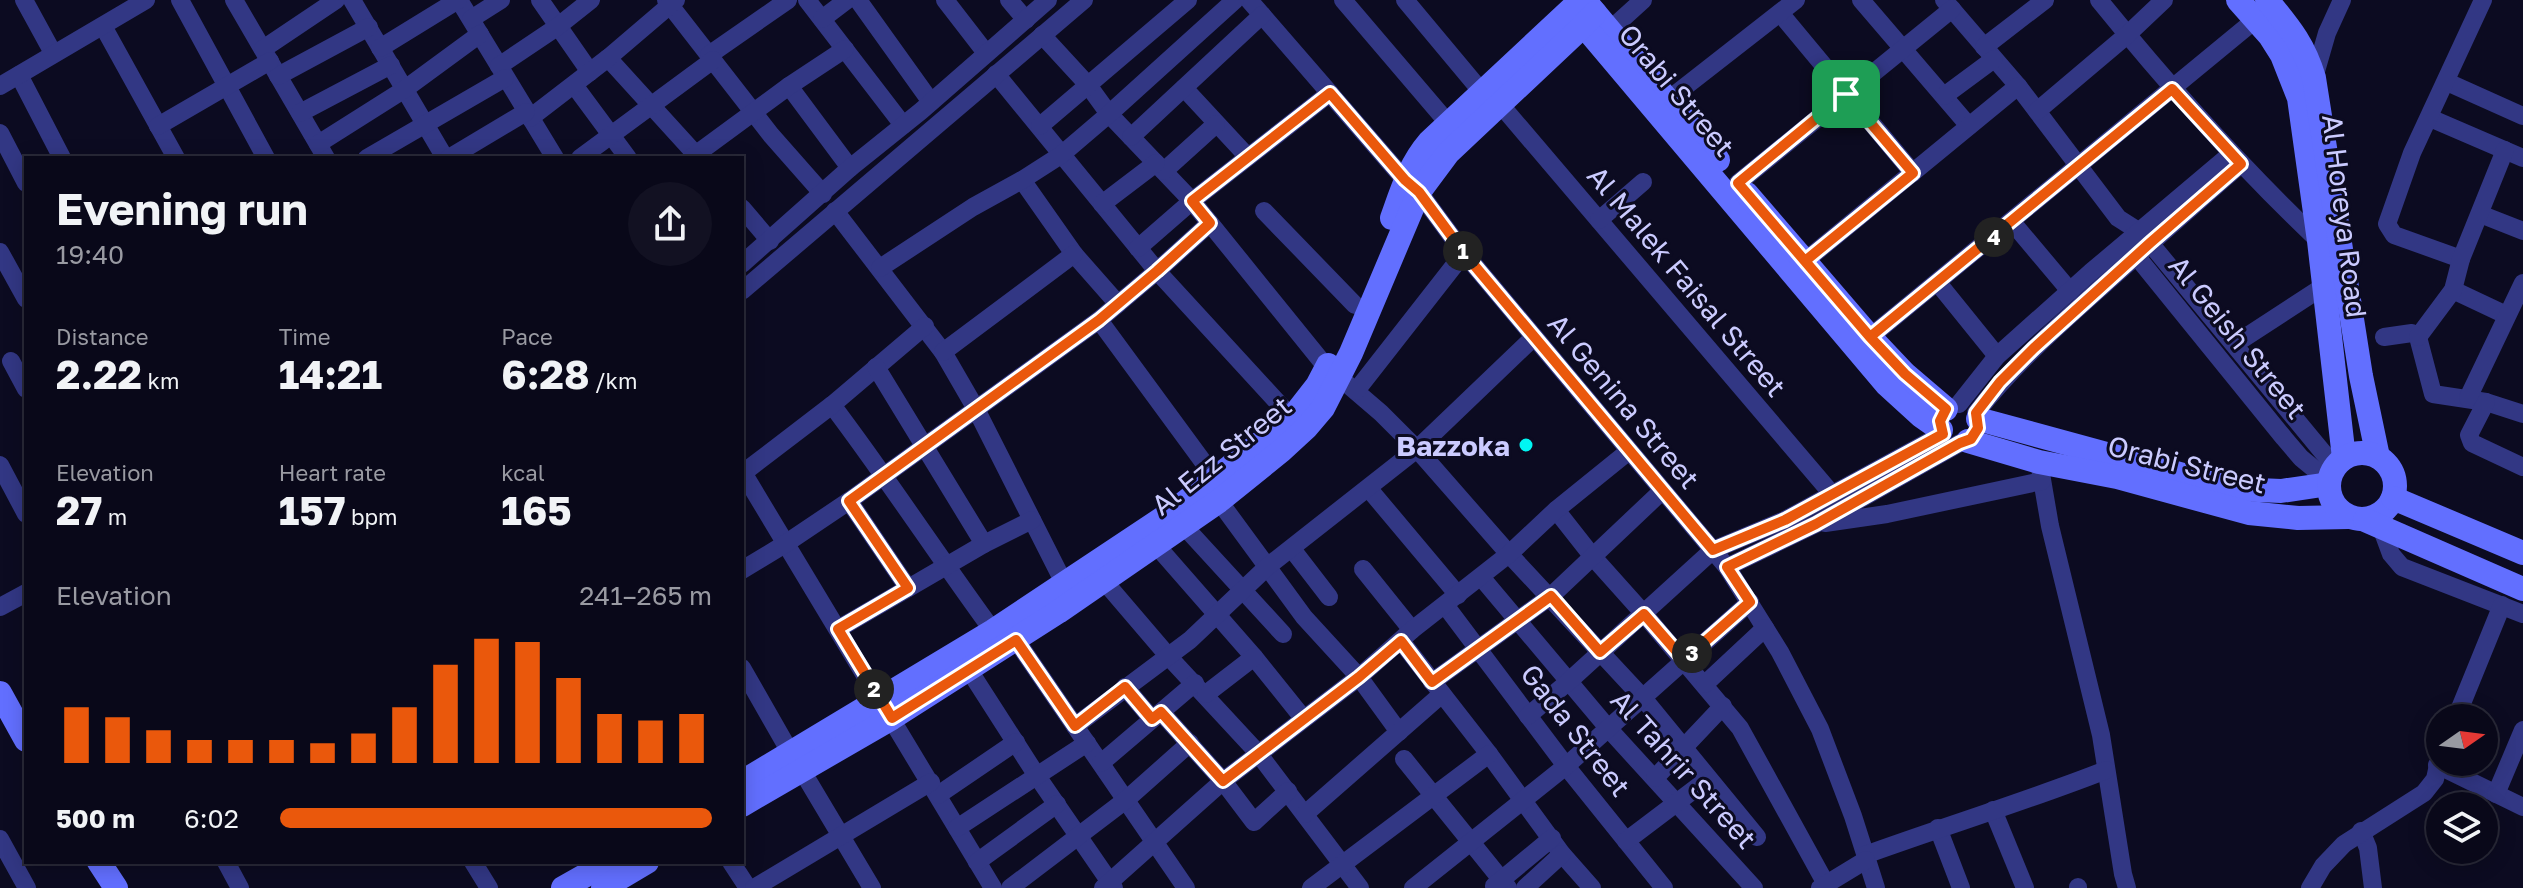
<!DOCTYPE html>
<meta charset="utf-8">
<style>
:root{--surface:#090819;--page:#121122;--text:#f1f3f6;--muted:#999aa2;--line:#292938;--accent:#ea580c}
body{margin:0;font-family:"Golos Text",sans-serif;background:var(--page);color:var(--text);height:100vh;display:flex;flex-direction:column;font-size:30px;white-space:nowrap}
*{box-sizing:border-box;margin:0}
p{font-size:26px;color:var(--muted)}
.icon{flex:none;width:44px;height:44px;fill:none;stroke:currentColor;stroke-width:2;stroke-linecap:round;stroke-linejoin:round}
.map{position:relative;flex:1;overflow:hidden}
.details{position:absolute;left:24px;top:156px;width:720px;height:708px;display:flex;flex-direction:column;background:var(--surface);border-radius:0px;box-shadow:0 4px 20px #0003,0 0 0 2px var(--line)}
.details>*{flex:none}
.needle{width:52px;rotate:76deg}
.controls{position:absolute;left:2426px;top:704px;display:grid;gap:16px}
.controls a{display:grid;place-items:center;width:72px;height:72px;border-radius:50%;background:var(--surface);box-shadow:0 4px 20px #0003,0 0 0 2px var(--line);font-size:40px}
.pin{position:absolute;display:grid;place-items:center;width:68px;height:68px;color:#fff;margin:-34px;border-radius:16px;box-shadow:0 4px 12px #0006}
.km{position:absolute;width:40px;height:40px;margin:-20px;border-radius:50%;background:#222;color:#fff;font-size:22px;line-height:40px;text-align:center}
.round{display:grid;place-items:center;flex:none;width:84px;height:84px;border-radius:42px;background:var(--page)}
.head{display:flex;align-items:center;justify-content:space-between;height:136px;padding:0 32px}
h1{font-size:44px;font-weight:700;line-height:60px}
.metrics{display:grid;grid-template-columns:repeat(3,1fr);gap:12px;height:136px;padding:8px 32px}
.metrics div{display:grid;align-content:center}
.metrics b{font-size:40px;font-weight:700}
.metrics small{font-size:22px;font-weight:400}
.metrics p{font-size:22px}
.chart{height:224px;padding:16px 32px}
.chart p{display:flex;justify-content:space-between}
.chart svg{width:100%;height:144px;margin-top:8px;stroke:var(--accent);stroke-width:6}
ul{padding:0 32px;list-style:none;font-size:26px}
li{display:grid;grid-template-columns:128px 96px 1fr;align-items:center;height:60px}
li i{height:20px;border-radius:10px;background:var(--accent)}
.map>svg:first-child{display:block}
</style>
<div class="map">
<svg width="2523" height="888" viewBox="0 0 2523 888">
<rect width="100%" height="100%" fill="#0c0b21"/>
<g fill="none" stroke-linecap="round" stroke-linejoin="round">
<g stroke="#323784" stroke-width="18">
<polyline points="24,0 53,53"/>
<polyline points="180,0 266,158"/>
<polyline points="234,0 326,158"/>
<polyline points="352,0 445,158"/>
<polyline points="459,0 555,158"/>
<polyline points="540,0 590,72"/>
<polyline points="666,0 771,135 823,194"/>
<polyline points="807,0 903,125"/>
<polyline points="858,0 931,102"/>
<polyline points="945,0 986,53"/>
<polyline points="1009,0 1026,20"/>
<polyline points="1249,0 1405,180 1419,192 1464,253 1727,567 1780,652 1820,729 1853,816 1876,888"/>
<polyline points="1343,0 1448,123"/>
<polyline points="1405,0 1481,91"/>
<polyline points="1861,0 1969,126"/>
<polyline points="1944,0 2018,86 2118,218 2140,232 2150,243 2335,467"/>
<path d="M 2099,0 C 2168,85 2240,166 2319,241"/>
<polyline points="1780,13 1913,173"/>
<polyline points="471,19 501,0"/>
<polyline points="822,19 847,0"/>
<polyline points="103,26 176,158"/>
<polyline points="1610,30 1643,0"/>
<polyline points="1042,35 1088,85 1109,114 1192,201 1327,368"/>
<polyline points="1984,47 2045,0"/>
<polyline points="380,48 458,0"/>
<polyline points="263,49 336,0"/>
<polyline points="709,55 788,0"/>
<polyline points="608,58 699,158"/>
<polyline points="499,66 557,27 591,0"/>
<polyline points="996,74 1157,271 1292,418"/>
<polyline points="19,75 62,158"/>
<polyline points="278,76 369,27"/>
<polyline points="2314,78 2327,33 2342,0"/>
<polyline points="2447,82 2523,116"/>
<polyline points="574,85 628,158"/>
<polyline points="0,86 146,0"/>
<polyline points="789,86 850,168"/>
<polyline points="1184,88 1248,157"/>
<polyline points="1944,96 1994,59"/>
<polyline points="1668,100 1796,0"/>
<polyline points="1500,104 1832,494"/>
<polyline points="2037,111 2127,35 2164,0"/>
<polyline points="300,113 391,65"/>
<polyline points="530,118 608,58 676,0"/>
<polyline points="2430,118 2523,158"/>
<polyline points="158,126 270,61"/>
<polyline points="1040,126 1188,0"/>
<polyline points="0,133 26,183"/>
<polyline points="1131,137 1262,15"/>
<polyline points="318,144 405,89 480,34"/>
<polyline points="367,158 505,78"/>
<polyline points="449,158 526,112"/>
<polyline points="580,158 713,60"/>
<polyline points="691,158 789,86 845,49"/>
<polyline points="1164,171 1216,124"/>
<polyline points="1022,180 1074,254 1118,304"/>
<polyline points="1738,183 1952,9"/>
<polyline points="1102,204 1156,163"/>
<polyline points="742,208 770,241"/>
<polyline points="835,211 943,352 976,409 1064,583"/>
<polyline points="1264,211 1355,305"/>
<polyline points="2480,214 2523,231"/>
<polyline points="1599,220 1643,182"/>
<polyline points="2012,222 2070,291"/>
<polyline points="2129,247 2284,438 2301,458 2329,481"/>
<polyline points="1138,248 1192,201 1330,93"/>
<polyline points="0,252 26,299"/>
<polyline points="2461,259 2394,235 2387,224 2412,153 2483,0"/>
<polyline points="1805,261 2018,86"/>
<polyline points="742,264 850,168 921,111 1048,0"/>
<polyline points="880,268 973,207 1022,180 1061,155 1109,114 1235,0"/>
<polyline points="1938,283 1997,356"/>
<polyline points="2453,290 2506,315"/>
<polyline points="742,291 1084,0"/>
<polyline points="1099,320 1215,478"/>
<polyline points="1870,337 2255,20"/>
<polyline points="2384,337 2412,333 2418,337 2433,394 2486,402 2523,414"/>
<polyline points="2418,337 2453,290 2461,259 2505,150"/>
<polyline points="2235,344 2324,286"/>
<polyline points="943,352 1074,254"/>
<polyline points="11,361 26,389"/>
<polyline points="1339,377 1381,413 1417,449 1509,554 1643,698 1757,837"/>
<polyline points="1356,391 1464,253"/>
<polyline points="2468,398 2523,283"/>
<polyline points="2486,402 2469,435 2472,443 2523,467"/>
<polyline points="1959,404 1997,356 2091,272 2231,154"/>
<path d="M 832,405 C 888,479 938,556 993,631"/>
<path d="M 1976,413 C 2014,364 2060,324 2107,282 C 2151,243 2196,203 2241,164"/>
<polyline points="2039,462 2050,526 2101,735 2123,874 2127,888"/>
<polyline points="0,465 26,514"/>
<polyline points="742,471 993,888"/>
<polyline points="743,473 832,405 925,326"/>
<polyline points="1369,489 1458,595"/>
<polyline points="849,501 908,588"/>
<polyline points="1219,501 1304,617 1359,677 1399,732"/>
<polyline points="1556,510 1593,557 1644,614 1740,728 1826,884"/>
<polyline points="1825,523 1887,514 2042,481"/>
<polyline points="1183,525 1283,634"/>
<polyline points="2381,527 2391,554 2402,567 2523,614"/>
<polyline points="984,544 1032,520"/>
<polyline points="1156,545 1254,657 1303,718"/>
<polyline points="1292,549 1329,597"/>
<polyline points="1727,567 1816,524 1960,443"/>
<polyline points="1363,569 1412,630"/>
<polyline points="742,570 785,544 849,501 1099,320 1157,271 1210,223"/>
<polyline points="1481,577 1608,728 1754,888"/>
<polyline points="1104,581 1169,657 1258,753 1360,888"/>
<polyline points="1445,605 1566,766 1664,888"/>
<polyline points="0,607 26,593"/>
<polyline points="838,629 984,544 876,367"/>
<polyline points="1016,640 1186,888"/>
<polyline points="1401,641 1489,754 1562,854 1592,888"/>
<polyline points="742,668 790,752"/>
<polyline points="969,670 1037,776 1114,888"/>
<polyline points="1432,682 1551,596 1662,491"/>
<polyline points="1705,684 1765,628"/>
<polyline points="1125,687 1152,719"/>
<polyline points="1206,694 1254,657"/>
<polyline points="1161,712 1223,781 1254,822 1288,791"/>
<polyline points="1528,716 1568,682 1713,550 1785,520 1943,434"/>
<polyline points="2456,718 2502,605"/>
<polyline points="1075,726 1190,640 1267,567 1417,449 1534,337"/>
<polyline points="1404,759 1508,888"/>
<polyline points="1101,763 1195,683"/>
<polyline points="2437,765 2523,807"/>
<polyline points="801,769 872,888"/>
<polyline points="1655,778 1723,706"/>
<polyline points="2496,794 2523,730"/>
<polyline points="938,795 1016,742"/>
<polyline points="1993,810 2025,888"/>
<polyline points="1305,814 1442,694"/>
<polyline points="957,828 1087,743"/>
<polyline points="1938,828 1961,888"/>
<polyline points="2361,831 2368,848 2373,888"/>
<polyline points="0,839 27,888"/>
<polyline points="1626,841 1708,779"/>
<path d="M 1865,855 C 1945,826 2027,801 2106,770"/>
<polyline points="226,862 240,888"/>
<polyline points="473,862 489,888"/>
<polyline points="731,862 748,888"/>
<polyline points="977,862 1057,804"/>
<polyline points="1494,886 1552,838"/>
<polyline points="2078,887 2078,888"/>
<polyline points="754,888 931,782"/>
<polyline points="1010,888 1127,799 1190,743"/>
<polyline points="1103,888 1223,781 1359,677 1412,630 1509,554 1556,510 1629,451"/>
<polyline points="1311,888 1489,754"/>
<polyline points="1413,888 1566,766 1750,602"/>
<polyline points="1525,888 1562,854"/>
<polyline points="1820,888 1866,860"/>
<polyline points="2310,888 2323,866 2344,844 2424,793 2435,779 2440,756"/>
</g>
<g stroke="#626fff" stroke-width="24">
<polyline points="2238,0 2270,36 2282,55 2299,98 2319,241 2344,458"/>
<path d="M 2267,0 C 2289,27 2304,44 2314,78 L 2361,376 L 2378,457"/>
<polyline points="1585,1 1718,160"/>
<polyline points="1574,14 1887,385 1921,416 1941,430"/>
<polyline points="1747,194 1870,337 1905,374 1946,409"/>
<path d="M 1392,218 C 1402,190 1410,164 1429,142 L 1581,0"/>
<polyline points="1978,419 2235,489 2281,491 2329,484"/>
<polyline points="1968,441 2039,462 2117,477 2249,513 2298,518 2348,517"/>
<circle cx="2362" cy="486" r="33"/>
<polyline points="2393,498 2523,553"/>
<polyline points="2365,520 2523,589"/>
<polyline points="0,693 26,740"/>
<polyline points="742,782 993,631 1175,510 1292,418 1317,386 1328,365"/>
<polyline points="742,805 892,718 1058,612 1219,501 1281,451 1306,428 1323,408 1351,353 1419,192 1448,153 1583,26 1595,13"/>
<polyline points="99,862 116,888"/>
<polyline points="563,888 609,862"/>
<polyline points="603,888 647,862"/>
</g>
</g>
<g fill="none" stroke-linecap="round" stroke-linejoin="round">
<g stroke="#fff" stroke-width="16">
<polyline id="route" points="1846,94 1913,173 1805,261 1870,337 1905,374 1946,409 1940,421 1943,434 1785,520 1713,550 1464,253 1419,192 1405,180 1330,93 1192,201 1210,223 1157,271 1099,320 849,501 908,588 838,629 892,718 1016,640 1075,726 1125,687 1152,719 1161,712 1223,781 1359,677 1401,641 1432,682 1551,596 1600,652 1644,614 1684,660 1750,602 1727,567 1816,524 1960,443 1971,439 1978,428 1976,413 2000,382 2034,348 2150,243 2241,164 2172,89 1870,337 1738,183 1846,94"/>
</g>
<use href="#route" stroke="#ea580c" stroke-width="10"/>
</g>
<circle fill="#00f6f3" stroke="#0c0b21" stroke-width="3" cx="1526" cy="445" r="8"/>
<g text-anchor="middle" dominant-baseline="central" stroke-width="6" stroke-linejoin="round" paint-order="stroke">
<g font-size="28" fill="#cbcbff" stroke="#0c0b21">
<text transform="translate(1677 90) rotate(50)">Orabi Street</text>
<text transform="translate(2345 216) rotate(83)">Al Horeya Road</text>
<text transform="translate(1687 281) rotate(50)">Al Malek Faisal Street</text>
<text transform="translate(2238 337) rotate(51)">Al Geish Street</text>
<text transform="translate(1624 401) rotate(50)">Al Genina Street</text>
<text transform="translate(1221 455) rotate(-39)">Al Ezz Street</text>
<text transform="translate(2187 464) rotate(14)">Orabi Street</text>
<text transform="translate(1576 730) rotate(52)">Gada Street</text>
<text transform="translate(1684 769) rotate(48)">Al Tahrir Street</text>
</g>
<g font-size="28" font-weight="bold" fill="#cbcbff" stroke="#0c0b21" text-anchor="end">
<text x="1510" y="445">Bazzoka</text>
</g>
</g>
</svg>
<div class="controls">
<a><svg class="needle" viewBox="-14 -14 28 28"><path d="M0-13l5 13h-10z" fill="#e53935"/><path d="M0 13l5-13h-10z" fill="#999aa2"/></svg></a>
<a><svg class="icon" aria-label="layers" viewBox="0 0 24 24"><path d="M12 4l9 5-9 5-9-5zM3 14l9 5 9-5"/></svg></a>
</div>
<div class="pin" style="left:1846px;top:94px;background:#1e9e55"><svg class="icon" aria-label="arrive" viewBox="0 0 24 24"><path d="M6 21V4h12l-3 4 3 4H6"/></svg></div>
<b class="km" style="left:1463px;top:251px">1</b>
<b class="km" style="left:874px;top:689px">2</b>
<b class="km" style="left:1692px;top:653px">3</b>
<b class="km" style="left:1994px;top:237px">4</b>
<section class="details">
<div class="head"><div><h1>Evening run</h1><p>19:40</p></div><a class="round"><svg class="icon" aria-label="share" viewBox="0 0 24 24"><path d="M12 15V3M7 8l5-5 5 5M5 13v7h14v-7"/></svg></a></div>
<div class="metrics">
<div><p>Distance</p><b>2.22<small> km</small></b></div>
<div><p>Time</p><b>14:21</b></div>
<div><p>Pace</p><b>6:28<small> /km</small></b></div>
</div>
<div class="metrics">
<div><p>Elevation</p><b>27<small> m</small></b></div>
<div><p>Heart rate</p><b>157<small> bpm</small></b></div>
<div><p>kcal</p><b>165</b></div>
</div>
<div class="chart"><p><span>Elevation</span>241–265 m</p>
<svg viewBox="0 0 160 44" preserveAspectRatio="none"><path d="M5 44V27M15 44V30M25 44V34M35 44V37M45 44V37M55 44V37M65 44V38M75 44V35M85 44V27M95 44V14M105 44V6M115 44V7M125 44V18M135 44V29M145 44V31M155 44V29"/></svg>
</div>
<ul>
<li><b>500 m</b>6:02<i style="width:100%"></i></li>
</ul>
</section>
</div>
